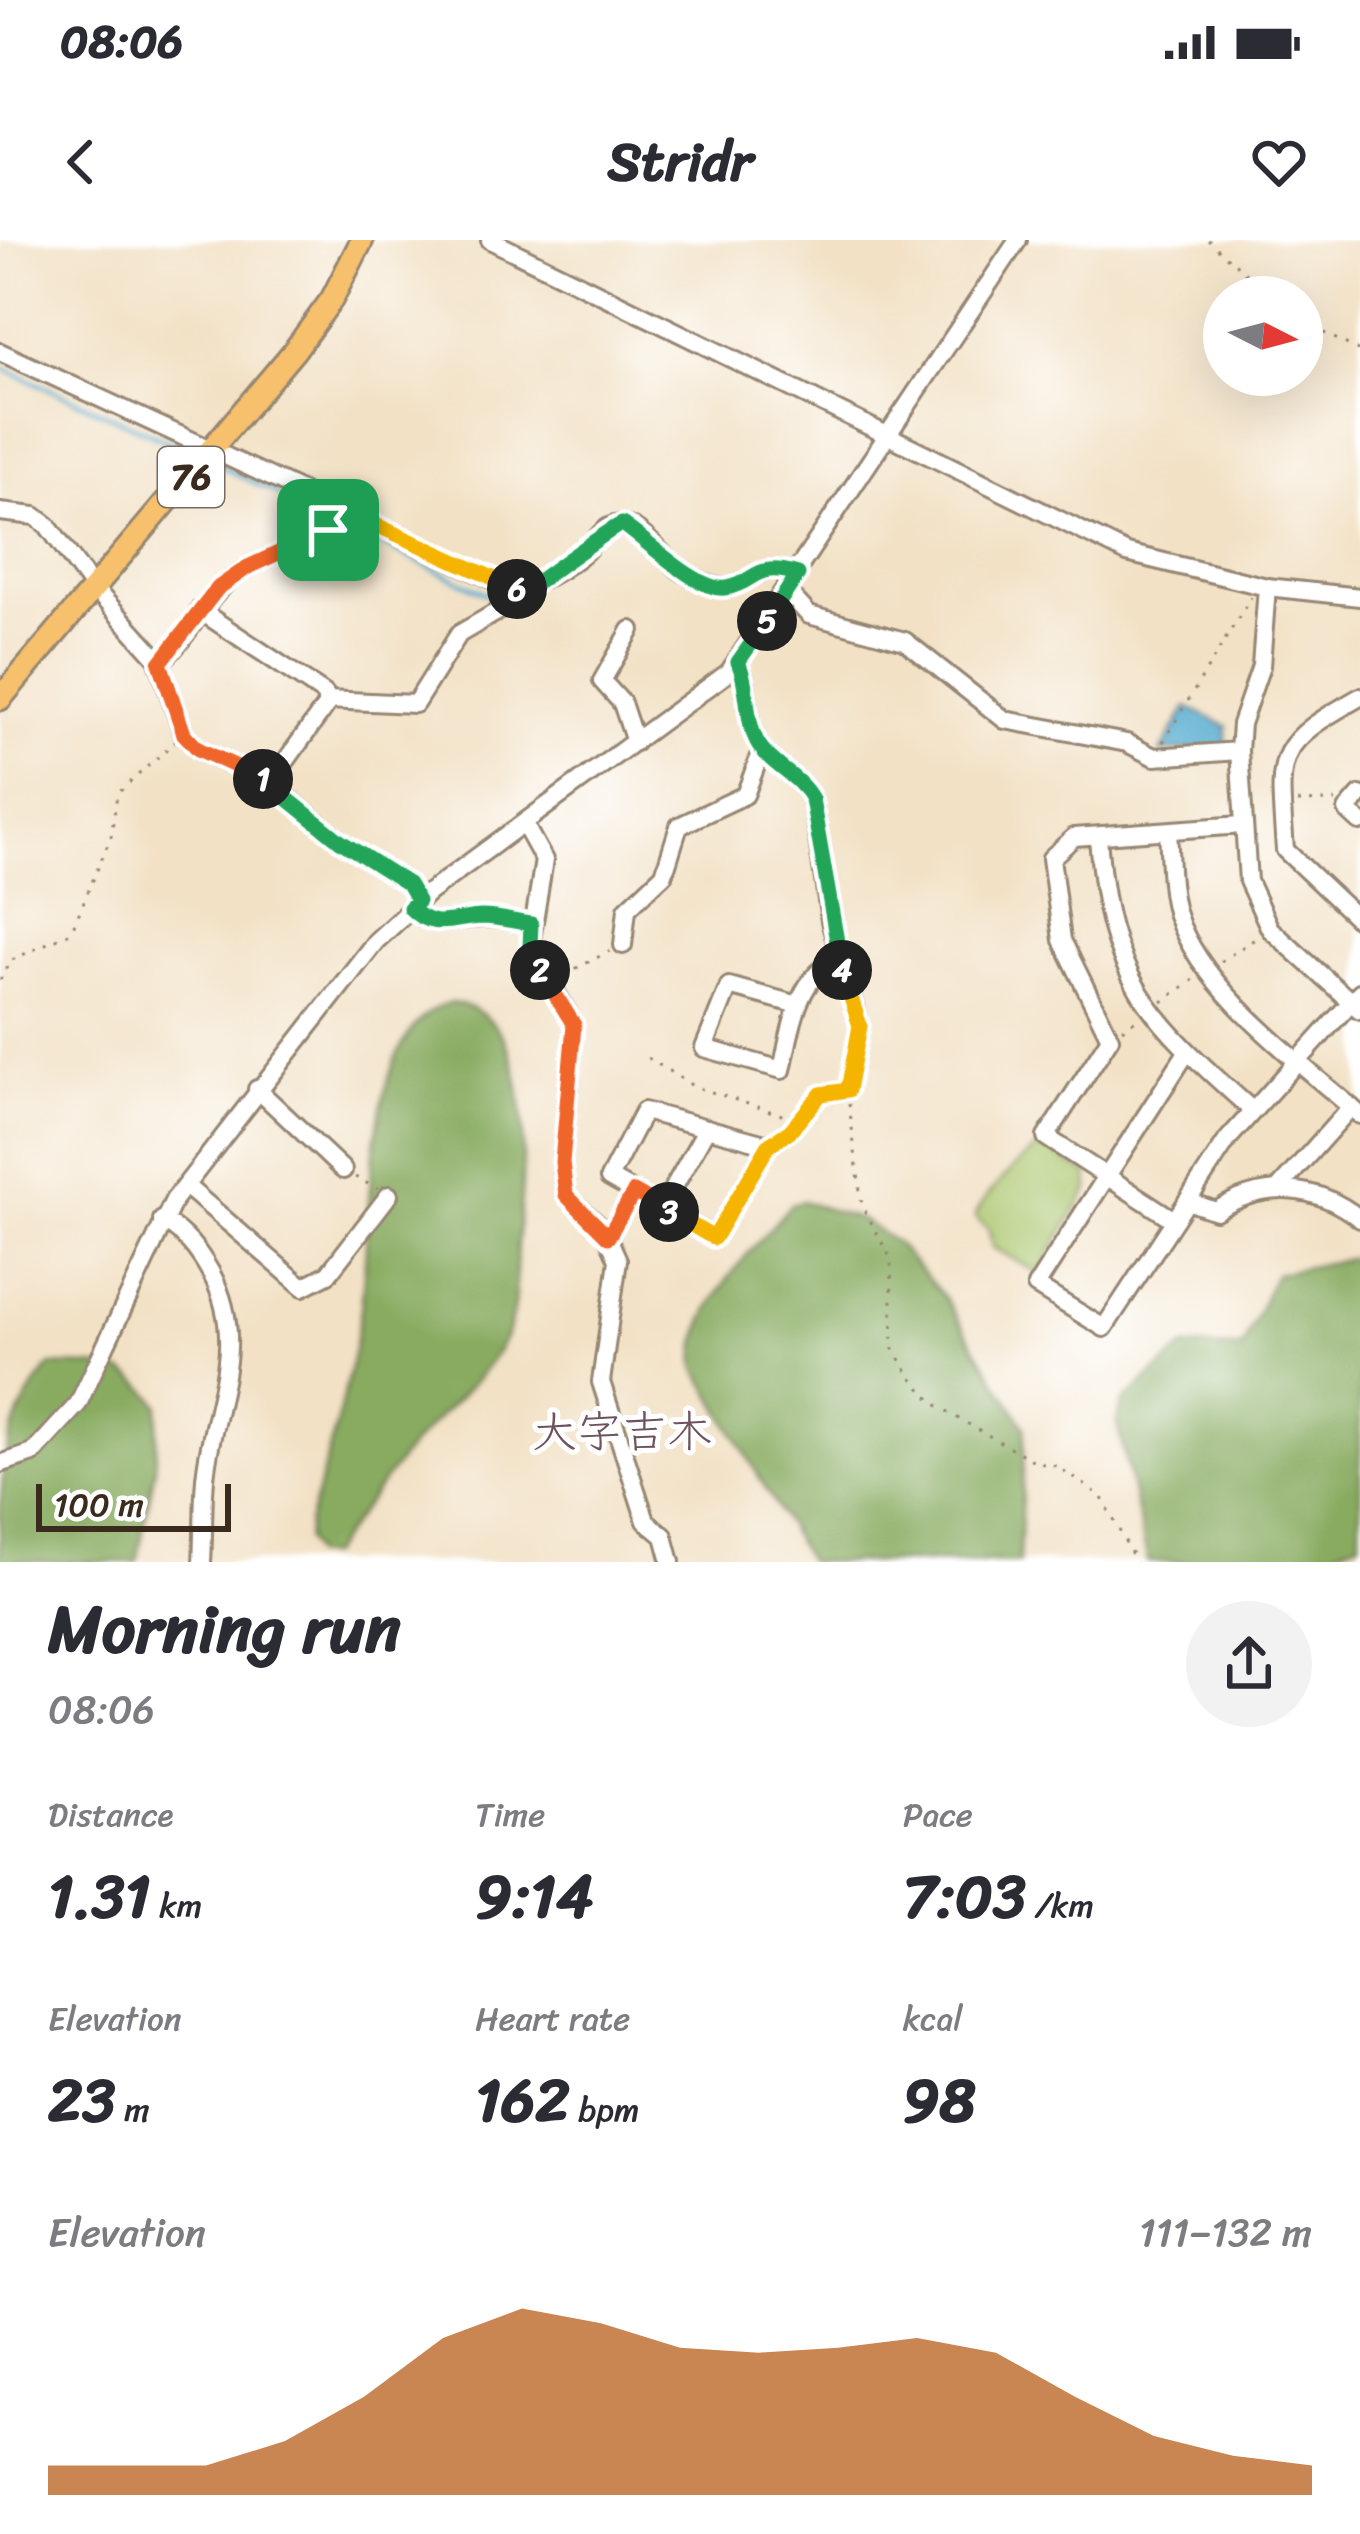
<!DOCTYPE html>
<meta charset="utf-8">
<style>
:root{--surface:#fff;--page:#f2f2f3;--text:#2b2b33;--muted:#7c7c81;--accent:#b45309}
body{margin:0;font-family:Sriracha,"Klee One",sans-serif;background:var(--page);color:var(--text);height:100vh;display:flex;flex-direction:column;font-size:45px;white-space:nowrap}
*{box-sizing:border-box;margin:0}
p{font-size:39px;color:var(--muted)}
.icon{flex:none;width:66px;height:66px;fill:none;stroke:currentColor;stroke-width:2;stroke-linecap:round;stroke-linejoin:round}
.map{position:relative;height:1322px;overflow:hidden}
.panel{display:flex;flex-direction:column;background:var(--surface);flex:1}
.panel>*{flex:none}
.needle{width:78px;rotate:96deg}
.tools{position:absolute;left:1203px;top:36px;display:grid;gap:24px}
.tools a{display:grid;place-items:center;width:120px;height:120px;border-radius:50%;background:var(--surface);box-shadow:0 12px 48px #0002;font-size:60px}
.scale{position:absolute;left:36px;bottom:30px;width:195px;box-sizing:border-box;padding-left:12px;border:6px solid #3b2a1e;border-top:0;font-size:33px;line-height:42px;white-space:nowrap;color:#3b2a1e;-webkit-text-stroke:9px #fff;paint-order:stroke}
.pin{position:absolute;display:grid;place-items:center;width:102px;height:102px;color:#fff;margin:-51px;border-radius:24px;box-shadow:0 6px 18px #0006}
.km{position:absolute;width:60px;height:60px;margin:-30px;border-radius:50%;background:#222;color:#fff;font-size:33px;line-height:60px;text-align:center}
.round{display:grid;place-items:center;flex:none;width:126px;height:126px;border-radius:63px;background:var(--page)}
.headline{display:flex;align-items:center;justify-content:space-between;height:204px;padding:0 48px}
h1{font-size:66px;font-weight:800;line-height:90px}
.figures{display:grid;grid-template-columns:repeat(3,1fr);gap:18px;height:204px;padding:12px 48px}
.figures div{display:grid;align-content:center}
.figures b{font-size:60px;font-weight:800}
.figures small{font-size:33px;font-weight:400}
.figures p{font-size:33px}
.chart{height:336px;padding:24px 48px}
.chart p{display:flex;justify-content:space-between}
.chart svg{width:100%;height:216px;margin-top:12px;fill:var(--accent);opacity:.7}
.status{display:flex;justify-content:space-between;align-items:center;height:84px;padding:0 60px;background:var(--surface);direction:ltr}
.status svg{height:33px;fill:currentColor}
header{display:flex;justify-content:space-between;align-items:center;height:156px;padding:0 48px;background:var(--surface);font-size:54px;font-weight:800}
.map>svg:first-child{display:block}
</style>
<div class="status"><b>08:06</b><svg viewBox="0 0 49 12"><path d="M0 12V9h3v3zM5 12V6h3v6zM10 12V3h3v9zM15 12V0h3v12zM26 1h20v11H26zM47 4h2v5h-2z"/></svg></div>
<header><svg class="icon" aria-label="back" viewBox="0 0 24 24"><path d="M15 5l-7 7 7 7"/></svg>Stridr<svg class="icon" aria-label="heart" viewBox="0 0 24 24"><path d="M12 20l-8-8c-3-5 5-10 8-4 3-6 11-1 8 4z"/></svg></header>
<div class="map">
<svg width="1360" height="1322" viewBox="0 0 1360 1322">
<rect width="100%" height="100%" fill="#fff"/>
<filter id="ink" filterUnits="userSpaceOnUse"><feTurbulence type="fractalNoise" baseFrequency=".00833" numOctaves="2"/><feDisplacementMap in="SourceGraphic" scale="24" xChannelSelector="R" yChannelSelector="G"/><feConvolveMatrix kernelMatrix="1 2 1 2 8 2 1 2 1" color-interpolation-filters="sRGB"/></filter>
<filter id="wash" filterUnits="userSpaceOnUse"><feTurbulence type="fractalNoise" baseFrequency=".004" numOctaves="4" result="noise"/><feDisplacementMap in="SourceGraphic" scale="48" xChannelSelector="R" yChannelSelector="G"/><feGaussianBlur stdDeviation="2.7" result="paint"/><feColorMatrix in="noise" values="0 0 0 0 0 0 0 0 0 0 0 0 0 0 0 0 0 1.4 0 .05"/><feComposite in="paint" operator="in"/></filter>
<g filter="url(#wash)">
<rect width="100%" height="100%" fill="#f2e1c5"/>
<path fill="#abc66d" stroke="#737846" stroke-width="3" d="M 1041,906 L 1088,934 L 1089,949 L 1038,1033 L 992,1007 L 989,990 L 975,976 C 986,953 1020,919 1041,906 Z"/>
<g fill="#88ab60" stroke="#626a3f" stroke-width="3">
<path d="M 452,763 C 545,774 522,942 517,1005 C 515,1034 518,1069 506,1095 C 487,1138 441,1171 411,1206 C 382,1241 356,1279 328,1316 L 313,1315 L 306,1299 L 308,1283 C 328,1216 349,1145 360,1076 C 372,1004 359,781 452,763 Z"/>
<path d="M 802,961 L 862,980 L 895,1002 L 943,1056 L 1025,1187 L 1019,1322 L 808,1322 L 696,1127 C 690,1065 755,1009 791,964 Z"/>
<polygon points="1360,1016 1360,1301 1303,1322 1148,1322 1117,1181 1123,1162 1184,1107 1242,1108 1275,1034"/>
<path d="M 51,1125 C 102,1127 127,1121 159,1165 L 155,1228 L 137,1322 L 0,1322 C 0,1239 0,1183 51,1125 Z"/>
</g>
<polygon fill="#53aacf" stroke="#476a76" stroke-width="3" points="1187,467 1227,486 1225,506 1161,512"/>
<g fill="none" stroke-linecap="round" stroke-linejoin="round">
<g stroke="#53aacf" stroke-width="4.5">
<polyline points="0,127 196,214"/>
<polyline points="212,222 326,278"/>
<polyline points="336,283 504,362"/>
</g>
</g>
</g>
<g filter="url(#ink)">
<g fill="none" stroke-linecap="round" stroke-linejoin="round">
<g stroke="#968672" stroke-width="22">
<g id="minor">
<polyline points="490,0 1127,313 1267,347 1360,357"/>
<path d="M 0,112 L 513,349 C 533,349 569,326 585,312 C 593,304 601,290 611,286 C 638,274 666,325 685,333 C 697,339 716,351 729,347 C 760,337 760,323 798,334"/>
<polyline points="0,272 35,276 47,285 92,346 157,418 183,493 198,509 270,543 340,601 408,644 418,661"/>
<polyline points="1267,347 1261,426 1241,484 1239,511 1248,641 1270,689 1360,770"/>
<polyline points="787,351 809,375 905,401 1005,480 1127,503 1154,517 1239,511"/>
<polyline points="199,370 325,454 327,464 270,543"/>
<polyline points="631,390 602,441 622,463 635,502"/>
<path d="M 738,422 C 751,448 744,480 759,505 C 773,527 800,536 812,559 L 830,681 L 860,786 L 848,850 L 821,854 L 790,891 L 769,905"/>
<path d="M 160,423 C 194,393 206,351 248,327 C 279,309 325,304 341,269"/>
<path d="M 1360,457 C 1273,506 1278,512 1285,610 L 1360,681"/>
<polyline points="326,460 415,464 459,394 502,369 521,349"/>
<polyline points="1360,555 1347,570 1360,582"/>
<polyline points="524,584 544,620 530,706 574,785 562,922 566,955 605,991 618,1020 601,1142 646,1281 664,1296 671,1322"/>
<path d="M 1168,591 C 1170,619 1169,649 1177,675 C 1203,753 1300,822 1360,875"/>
<path d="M 1098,596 C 1108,740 1148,778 1252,870"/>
<path d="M 410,668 C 433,692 453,678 482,678 C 498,677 515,682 531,684"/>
<polyline points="623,705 627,669 664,634 679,586 745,555 762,510"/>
<path d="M 798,765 L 729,746 L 704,808 L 782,830 C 791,791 796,735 839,720"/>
<polyline points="1187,812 1036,1046 1104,1088 1228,899 1360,752"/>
<polyline points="257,849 343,930"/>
<polygon points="644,871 769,905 714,997 609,938"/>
<polyline points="186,946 303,1047 328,1034 389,955"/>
<polyline points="1278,949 1351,867"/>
<path d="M 1187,961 L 1216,971 C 1263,941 1315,943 1360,979"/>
<polyline points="662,968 707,888"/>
<path d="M 162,980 C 185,993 198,1010 211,1033 C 248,1102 215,1159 206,1230 C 202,1259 204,1292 202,1322"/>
<polyline points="1174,980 1046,897 1110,798 1062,700 1051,618 1074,597 1242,585"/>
<polyline points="608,997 634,952"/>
<polyline points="0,1224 33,1213 78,1164 174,960 376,701 428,653 729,432 1018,0"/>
</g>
</g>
<g stroke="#968672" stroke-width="27">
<polyline id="major" points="0,459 294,111 332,59 362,0"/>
</g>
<g stroke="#968672" stroke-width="3" stroke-dasharray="3 9" stroke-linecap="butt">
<polyline points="1208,0 1273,57"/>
<polyline points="1302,82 1360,111"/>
<polyline points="1163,502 1251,357"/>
<polyline points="1298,562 1336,561"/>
<polyline points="1221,721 1258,697"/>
<polyline points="565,734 610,711"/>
<polyline points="0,740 10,721 71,692 111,597 117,554 175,502"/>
<polyline points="1162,762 1193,740"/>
<polyline points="1122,789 1139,778"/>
<polyline points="648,818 693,846 785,876"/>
<polyline points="849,864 862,966 891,1019 893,1107 911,1137 934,1163 959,1179 1038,1223 1057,1226 1101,1256 1136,1322"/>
<polyline points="355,937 378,949"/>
</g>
<use href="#minor" stroke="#fff" stroke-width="16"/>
<use href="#major" stroke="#f7c06c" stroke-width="21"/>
</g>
</g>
<g fill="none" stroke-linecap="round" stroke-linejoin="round" filter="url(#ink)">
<g stroke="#fff" stroke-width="24">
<polyline id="split-1" points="263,539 198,509 184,494 160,423 218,348 248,327 328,290"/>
</g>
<g stroke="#fff" stroke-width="24">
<path id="split-2" d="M 263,539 L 340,601 L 408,644 L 418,661 L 410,668 C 433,692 453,678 482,677 C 499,677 515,682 531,684 L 530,706 L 540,730"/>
</g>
<g stroke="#fff" stroke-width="24">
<polyline id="split-3" points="540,730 574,785 562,922 566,955 608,997 634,952 669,972"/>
</g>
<g stroke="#fff" stroke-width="24">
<polyline id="split-4" points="669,972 714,998 769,905 790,891 821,854 848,850 860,786 842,730"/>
</g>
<g stroke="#fff" stroke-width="24">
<path id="split-5" d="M 767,381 L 738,422 C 750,448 744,481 759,505 C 773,527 800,536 812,559 L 842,730"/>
</g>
<g stroke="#fff" stroke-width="24">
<path id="split-6" d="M 517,349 L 529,349 C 539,340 616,285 622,284 C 646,299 699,353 726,348 C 758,342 752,321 798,334 L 767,381"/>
</g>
<g stroke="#fff" stroke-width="24">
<polyline id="split-7" points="328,290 341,269 517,349"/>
</g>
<use href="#split-1" stroke="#f0652b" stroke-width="15"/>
<use href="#split-2" stroke="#22a559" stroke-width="15"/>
<use href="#split-3" stroke="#f0652b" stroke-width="15"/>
<use href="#split-4" stroke="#f5b400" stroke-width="15"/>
<use href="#split-5" stroke="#22a559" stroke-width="15"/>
<use href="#split-6" stroke="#22a559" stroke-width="15"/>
<use href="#split-7" stroke="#f5b400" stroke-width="15"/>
</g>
<g text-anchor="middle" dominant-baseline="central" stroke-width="10" stroke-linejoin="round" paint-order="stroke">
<rect fill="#fff" stroke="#766a62" stroke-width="3" x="158" y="207" width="66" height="60" rx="9"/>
<g font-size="36" font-weight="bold" fill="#3b2a1e">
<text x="191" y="237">76</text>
</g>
<g font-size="45" fill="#6e525c" stroke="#fff">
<text x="622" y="1192">大字吉木</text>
</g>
</g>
</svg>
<div class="tools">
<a><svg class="needle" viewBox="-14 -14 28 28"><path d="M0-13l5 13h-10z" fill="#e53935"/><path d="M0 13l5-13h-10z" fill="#7c7c81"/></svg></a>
</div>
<div class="scale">100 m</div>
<div class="pin" style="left:328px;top:290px;background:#1e9e55"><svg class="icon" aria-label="arrive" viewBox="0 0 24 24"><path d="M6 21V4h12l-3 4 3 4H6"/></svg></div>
<b class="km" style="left:263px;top:539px">1</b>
<b class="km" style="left:540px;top:730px">2</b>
<b class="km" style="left:669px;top:972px">3</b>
<b class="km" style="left:842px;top:730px">4</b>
<b class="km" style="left:767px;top:381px">5</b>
<b class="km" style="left:517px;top:349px">6</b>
</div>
<section class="panel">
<div class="headline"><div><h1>Morning run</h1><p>08:06</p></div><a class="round"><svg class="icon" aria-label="share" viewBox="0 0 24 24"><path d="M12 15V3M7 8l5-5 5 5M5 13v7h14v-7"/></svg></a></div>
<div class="figures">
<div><p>Distance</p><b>1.31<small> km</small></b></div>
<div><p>Time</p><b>9:14</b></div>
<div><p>Pace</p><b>7:03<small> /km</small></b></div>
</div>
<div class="figures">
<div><p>Elevation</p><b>23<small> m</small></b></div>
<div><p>Heart rate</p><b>162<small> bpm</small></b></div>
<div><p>kcal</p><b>98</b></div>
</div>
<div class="chart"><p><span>Elevation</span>111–132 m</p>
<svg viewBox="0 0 160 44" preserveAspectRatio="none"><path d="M0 44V38L10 38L20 38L30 33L40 24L50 12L60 6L70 9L80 14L90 15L100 14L110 12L120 15L130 24L140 32L150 36L160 38V44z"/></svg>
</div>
</section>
